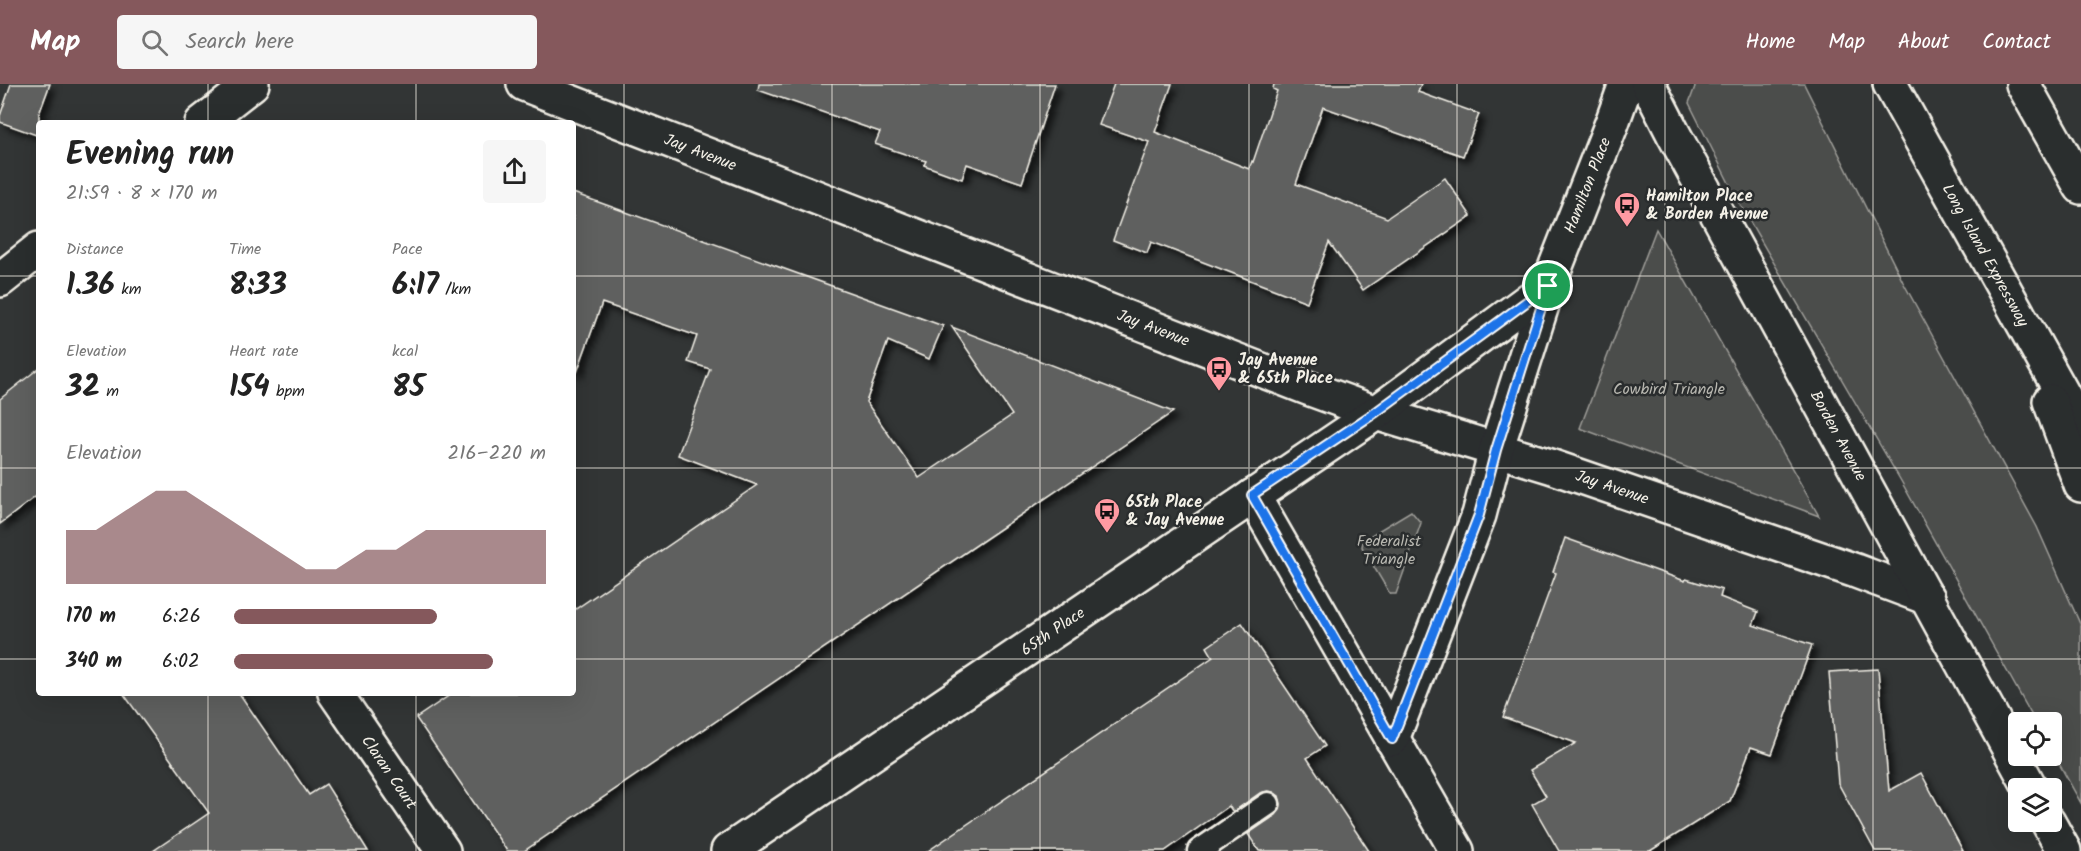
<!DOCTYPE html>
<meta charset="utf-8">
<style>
:root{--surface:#fff;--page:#f6f6f6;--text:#222;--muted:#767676;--accent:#85585c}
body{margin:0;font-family:Kalam,sans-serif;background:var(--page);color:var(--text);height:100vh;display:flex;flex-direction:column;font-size:22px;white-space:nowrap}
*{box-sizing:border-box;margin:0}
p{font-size:20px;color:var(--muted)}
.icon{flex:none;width:33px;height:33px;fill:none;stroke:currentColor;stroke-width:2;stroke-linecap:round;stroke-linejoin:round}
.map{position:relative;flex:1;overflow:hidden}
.details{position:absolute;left:36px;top:36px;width:540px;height:576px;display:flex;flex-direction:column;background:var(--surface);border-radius:6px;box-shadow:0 6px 24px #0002}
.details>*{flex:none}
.controls{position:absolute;left:2008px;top:628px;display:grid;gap:12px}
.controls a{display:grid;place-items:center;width:54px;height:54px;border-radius:6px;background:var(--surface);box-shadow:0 6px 24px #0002;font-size:30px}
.pin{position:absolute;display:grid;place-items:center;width:51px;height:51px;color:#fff;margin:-26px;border:3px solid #fff;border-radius:50%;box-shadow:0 2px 6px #0007}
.round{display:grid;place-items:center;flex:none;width:63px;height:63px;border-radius:6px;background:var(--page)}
.summary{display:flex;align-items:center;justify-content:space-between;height:102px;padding:0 30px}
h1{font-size:33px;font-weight:700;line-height:45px}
.figures{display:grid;grid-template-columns:repeat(3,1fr);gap:9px;height:102px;padding:6px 30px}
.figures div{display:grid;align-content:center}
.figures b{font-size:30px;font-weight:700}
.figures small{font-size:16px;font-weight:400}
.figures p{font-size:16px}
.chart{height:168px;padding:12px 30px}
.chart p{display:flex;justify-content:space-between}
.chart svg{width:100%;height:108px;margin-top:6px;fill:var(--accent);opacity:.7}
ul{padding:0 30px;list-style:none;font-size:20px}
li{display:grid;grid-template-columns:96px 72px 1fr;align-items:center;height:45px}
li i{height:15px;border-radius:8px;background:var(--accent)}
header{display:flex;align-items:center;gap:36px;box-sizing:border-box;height:84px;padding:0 30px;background:var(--accent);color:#fff}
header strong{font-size:28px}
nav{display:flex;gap:33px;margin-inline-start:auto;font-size:21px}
.search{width:420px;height:54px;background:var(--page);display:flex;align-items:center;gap:15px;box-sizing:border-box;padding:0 21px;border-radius:6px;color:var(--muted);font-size:22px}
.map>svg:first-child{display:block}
</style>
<header>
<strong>Map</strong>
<div class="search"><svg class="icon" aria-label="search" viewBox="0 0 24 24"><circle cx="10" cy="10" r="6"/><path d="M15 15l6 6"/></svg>Search here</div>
<nav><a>Home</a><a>Map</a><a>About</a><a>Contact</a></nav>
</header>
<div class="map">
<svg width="2081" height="767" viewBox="0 0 2081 767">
<defs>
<filter id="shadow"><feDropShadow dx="5.5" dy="5.5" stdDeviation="3" flood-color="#0009"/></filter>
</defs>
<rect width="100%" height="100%" fill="#323535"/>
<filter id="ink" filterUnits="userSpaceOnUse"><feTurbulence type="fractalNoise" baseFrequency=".0167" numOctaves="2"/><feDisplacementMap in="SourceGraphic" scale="12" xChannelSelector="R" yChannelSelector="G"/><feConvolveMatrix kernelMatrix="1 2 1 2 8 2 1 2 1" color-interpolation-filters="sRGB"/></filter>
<g filter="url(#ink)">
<g fill="#4b4d4c" stroke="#a09f9a" stroke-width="1.5">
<polygon points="1696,0 1804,0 1903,198 2037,443 2081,542 2081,719 2052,667 2052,639 2036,639 1901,397 1739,119 1689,19"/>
<polygon points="1656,145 1819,432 1580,344"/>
<polygon points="1411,427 1421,439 1396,510 1390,510 1362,463 1363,456"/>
</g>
<g fill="#5f605f" stroke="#f4f1e8" stroke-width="1.5" filter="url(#shadow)">
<polygon points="11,0 50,0 39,30 39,52 0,38 0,32"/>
<polygon points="759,0 1055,0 1022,99 967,80 962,95 924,81 926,77 875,60 880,48 758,6"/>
<polygon points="1114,0 1172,0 1155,48 1249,85 1252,77 1253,78 1277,7 1273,5 1274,0 1421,0 1418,8 1479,30 1463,72 1323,23 1296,100 1387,134 1445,94 1471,132 1363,206 1329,158 1307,218 1151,158 1147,169 1113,156 1149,58 1099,41"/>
<polygon points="573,109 943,242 929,275 888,257 866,318 919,394 1012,331 952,243 1173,328 524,767 507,767 416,634 453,609 573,609 573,527 757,401 678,371 710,285 688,278 697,252 602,219 577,288 573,287"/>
<polygon points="39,284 39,410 0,440 0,315"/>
<polygon points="1565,454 1685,497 1686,495 1722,506 1720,513 1758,528 1753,541 1812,561 1772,670 1751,663 1730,717 1650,767 1559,767 1532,720 1546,712 1530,686 1576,659 1503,633 1556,489 1553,488"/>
<polygon points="1242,539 1325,662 1307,674 1369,767 1259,767 1248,750 1276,731 1280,726 1281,720 1279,712 1273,708 1268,707 1260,709 1233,728 1229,722 1165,767 928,767 1213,573 1207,563"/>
<polygon points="1878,585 1889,707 1921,689 1963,767 1875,767 1838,699 1829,588"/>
<polygon points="123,609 239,609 309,711 326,700 368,767 153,767 209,729"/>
</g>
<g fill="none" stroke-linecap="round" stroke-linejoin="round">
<g stroke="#f4f1e8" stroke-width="27">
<polyline id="service" points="1199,767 1268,720"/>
</g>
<g stroke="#f4f1e8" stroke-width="38">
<g id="minor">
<path id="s1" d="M 524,0 L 1308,304 L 1376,329 L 1550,382 L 1856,487 L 1928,514"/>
<polyline points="202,39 252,0"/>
<polyline points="0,196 39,165"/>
<polyline points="1253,412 1457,767"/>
<path id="s2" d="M 335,609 L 443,767"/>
<polyline points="1392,655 1479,431 1496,366 1548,202"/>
</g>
</g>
<g stroke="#f4f1e8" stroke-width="38">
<g id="tertiary">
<path id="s3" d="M 728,767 L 1376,329 L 1548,202 L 1612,39 L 1626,0"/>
</g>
</g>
<g stroke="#f4f1e8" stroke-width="38">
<g id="secondary">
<path id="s4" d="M 1648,0 L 1673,49 L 2031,705"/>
<polyline points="2048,738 2064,767"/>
</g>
</g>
<g stroke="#f4f1e8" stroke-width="38">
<g id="motorway">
<path id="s5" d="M 1890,0 L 2081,343"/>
<polyline points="2023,0 2081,103"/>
<polyline points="2050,317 2081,401"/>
</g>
</g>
<use href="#service" stroke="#2a2d2e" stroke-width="22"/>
<use href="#minor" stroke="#2a2d2e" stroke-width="33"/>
<use href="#tertiary" stroke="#2a2d2e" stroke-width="33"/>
<use href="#secondary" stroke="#2a2d2e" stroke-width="33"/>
<use href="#motorway" stroke="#2a2d2e" stroke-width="33"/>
</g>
</g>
<g fill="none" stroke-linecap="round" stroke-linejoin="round" filter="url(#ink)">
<g stroke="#fff" stroke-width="12">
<polygon id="route" points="1548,202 1496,366 1479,431 1392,655 1252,411 1376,328"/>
</g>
<use href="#route" stroke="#1a73e8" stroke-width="8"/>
</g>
<path fill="none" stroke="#f4f1e8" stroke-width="1.5" stroke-opacity="0.55" d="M 208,0 L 208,39M 416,0 L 416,39M 624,0 L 624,767M 832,0 L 832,767M 1040,0 L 1040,767M 1249,0 L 1249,767M 1457,0 L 1457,767M 1665,0 L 1665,767M 1873,0 L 1873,767M 0,192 L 39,192M 573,192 L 2081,192M 0,384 L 39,384M 573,384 L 2081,384M 0,575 L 39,575M 573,575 L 2081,575M 208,609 L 208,767M 416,609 L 416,767"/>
<defs>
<g id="bus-pin" transform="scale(1.35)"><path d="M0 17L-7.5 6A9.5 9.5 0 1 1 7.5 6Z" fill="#ff9aa2" stroke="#2a2d2e"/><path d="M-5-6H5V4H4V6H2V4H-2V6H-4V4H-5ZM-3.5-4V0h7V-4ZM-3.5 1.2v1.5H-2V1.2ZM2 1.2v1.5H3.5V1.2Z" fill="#111"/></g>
</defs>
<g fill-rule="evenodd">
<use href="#bus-pin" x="1627" y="121"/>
<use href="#bus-pin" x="1219" y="285"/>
<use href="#bus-pin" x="1107" y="427"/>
</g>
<g text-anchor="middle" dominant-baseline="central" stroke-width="5" stroke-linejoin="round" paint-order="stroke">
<g font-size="16" fill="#f4f1e8" stroke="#2a2d2e">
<text stroke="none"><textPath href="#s1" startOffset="189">Jay Avenue</textPath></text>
<text stroke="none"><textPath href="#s3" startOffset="1104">Hamilton Place</textPath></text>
<text stroke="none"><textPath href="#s5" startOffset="196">Long Island Expressway</textPath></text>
<text stroke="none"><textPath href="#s1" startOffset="675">Jay Avenue</textPath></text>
<text stroke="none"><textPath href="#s4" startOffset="400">Borden Avenue</textPath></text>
<text stroke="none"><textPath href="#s1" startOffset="1161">Jay Avenue</textPath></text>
<text stroke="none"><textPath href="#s3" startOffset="392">65th Place</textPath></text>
<text stroke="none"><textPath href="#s2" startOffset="96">Claran Court</textPath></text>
</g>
<g font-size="16" font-weight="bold" fill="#f4f1e8" stroke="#2a2d2e" text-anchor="start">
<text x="1646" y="112">Hamilton Place<tspan x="1646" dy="18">&amp; Borden Avenue</tspan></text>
<text x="1238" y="276">Jay Avenue<tspan x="1238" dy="18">&amp; 65th Place</tspan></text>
<text x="1126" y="418">65th Place<tspan x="1126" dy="18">&amp; Jay Avenue</tspan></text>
</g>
<g font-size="16" fill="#b9b8b1" stroke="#2a2d2e">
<text x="1669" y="305">Cowbird Triangle</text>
<text x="1389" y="457">Federalist<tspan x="1389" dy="18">Triangle</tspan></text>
</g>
</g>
</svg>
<div class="controls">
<a><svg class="icon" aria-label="locate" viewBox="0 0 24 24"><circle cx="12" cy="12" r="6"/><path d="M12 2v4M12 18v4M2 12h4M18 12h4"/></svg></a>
<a><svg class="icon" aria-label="layers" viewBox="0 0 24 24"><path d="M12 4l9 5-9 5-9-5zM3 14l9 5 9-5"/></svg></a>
</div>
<div class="pin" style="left:1548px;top:202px;background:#1e9e55"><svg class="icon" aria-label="arrive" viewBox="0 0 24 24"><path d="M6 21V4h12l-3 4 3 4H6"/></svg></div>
<section class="details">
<div class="summary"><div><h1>Evening run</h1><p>21:59 · 8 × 170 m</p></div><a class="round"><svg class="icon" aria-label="share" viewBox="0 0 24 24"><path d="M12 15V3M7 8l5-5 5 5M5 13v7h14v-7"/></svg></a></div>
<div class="figures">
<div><p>Distance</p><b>1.36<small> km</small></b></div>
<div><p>Time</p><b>8:33</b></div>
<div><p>Pace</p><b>6:17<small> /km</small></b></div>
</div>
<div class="figures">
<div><p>Elevation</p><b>32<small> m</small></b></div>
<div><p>Heart rate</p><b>154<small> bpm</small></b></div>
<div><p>kcal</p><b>85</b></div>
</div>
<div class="chart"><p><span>Elevation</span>216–220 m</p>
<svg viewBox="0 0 160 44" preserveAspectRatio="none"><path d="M0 44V22L10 22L20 14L30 6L40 6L50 14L60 22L70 30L80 38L90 38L100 30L110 30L120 22L130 22L140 22L150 22L160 22V44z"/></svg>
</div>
<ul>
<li><b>170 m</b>6:26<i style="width:65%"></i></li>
<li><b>340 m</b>6:02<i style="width:83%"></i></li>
</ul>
</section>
</div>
